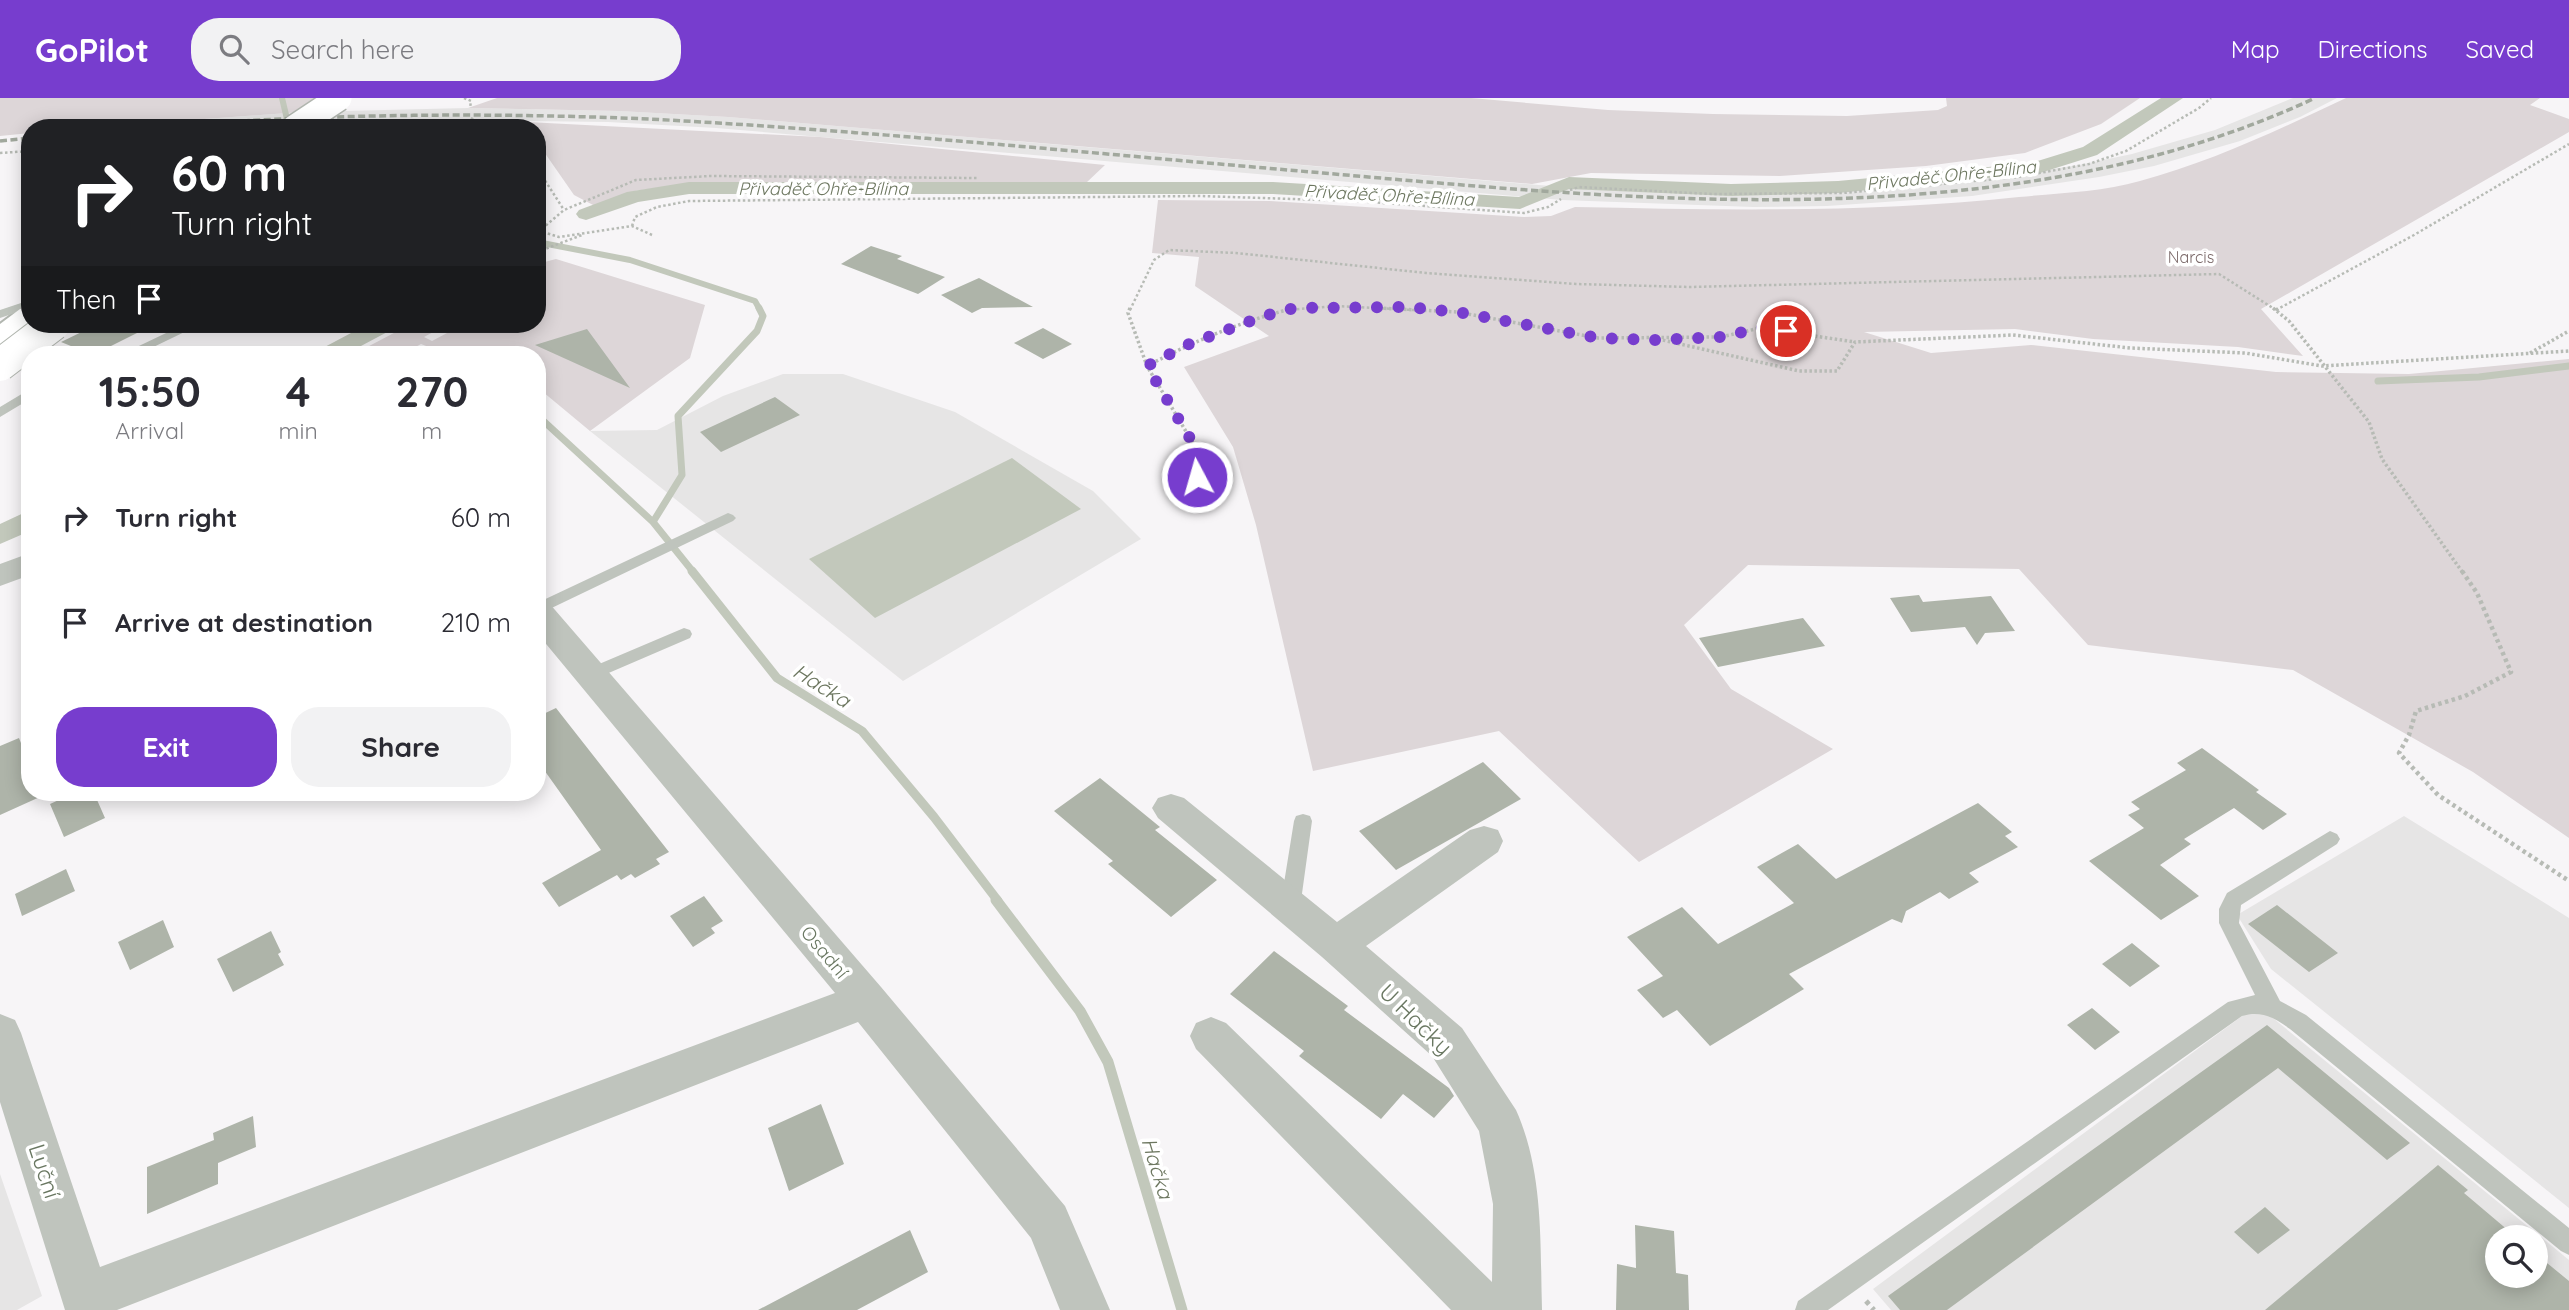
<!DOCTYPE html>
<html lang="en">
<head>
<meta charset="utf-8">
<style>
  :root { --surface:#fff; --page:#f2f2f3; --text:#2b2b33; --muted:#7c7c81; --accent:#773dce }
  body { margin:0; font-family:Quicksand,sans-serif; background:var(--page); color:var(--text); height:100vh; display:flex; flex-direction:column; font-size:26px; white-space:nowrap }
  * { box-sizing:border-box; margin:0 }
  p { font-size:23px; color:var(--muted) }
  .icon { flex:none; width:38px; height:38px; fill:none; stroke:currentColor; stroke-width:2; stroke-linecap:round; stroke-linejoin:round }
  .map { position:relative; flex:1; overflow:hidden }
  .side { position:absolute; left:21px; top:248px; width:525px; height:455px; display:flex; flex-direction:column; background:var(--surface); border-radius:28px; box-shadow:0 4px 18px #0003 }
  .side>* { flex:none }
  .hud { position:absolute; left:21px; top:21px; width:525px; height:214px; border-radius:28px; box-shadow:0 4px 18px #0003; background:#202124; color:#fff; overflow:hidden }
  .fabs { position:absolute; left:2485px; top:1127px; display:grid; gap:14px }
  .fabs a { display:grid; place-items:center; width:63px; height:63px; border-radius:50%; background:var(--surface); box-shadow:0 4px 18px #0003; font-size:35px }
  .pin { position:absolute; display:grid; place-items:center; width:60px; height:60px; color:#fff; margin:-30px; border:4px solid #fff; border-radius:50%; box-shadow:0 2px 7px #0007 }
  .me { position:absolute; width:77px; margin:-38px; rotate:354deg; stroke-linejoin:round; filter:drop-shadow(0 0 5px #0008) }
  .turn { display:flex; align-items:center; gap:24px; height:147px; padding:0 35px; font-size:32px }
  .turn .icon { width:91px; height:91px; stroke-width:2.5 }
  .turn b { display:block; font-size:49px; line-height:60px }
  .then { display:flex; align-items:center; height:66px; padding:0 35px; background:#0003; gap:14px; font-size:26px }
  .eta { display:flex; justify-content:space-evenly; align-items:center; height:119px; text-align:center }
  .eta b { font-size:42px; font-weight:700; line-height:49px }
  .button { display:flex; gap:14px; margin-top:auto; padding:14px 35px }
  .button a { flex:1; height:80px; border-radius:28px; background:var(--accent); color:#fff; font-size:28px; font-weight:700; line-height:80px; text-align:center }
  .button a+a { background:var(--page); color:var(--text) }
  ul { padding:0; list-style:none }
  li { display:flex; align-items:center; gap:21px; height:105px; padding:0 35px }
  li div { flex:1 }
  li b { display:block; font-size:26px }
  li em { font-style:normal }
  header { display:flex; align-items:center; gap:42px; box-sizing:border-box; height:98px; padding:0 35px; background:var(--accent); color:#fff }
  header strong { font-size:33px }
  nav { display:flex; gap:38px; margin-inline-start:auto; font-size:24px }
  .search { width:490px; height:63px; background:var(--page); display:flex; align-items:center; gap:18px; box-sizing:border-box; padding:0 24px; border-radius:28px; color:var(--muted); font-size:26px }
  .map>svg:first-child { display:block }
  .built { fill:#e6e5e5; fill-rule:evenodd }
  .green { fill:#ddd6d8 }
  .water { fill:#c2c8bb }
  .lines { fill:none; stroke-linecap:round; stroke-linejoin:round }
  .stream-far3 { stroke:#c2c8bb; stroke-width:6 }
  .stream-far2 { stroke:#c2c8bb; stroke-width:7 }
  .stream-far1 { stroke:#c2c8bb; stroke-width:9 }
  .stream { stroke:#c2c8bb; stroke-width:11 }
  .canal { fill:#c2c8bb; fill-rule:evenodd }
  .building { fill:#aeb4a9 }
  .highway-casing { stroke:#b1b6af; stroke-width:4 }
  .path-far3 { stroke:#b7bbb5; stroke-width:2.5; stroke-dasharray:2.5 2.5; stroke-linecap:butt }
  .path-far2 { stroke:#b7bbb5; stroke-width:3.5; stroke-dasharray:2.5 2.5; stroke-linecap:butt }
  .path-far1 { stroke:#b7bbb5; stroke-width:4.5; stroke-dasharray:3.5 3.5; stroke-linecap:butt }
  .path { stroke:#b7bbb5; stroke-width:5; stroke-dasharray:4.5 4.5; stroke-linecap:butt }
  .lane { fill:#bfc4bd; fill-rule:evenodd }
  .street { fill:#bfc4bd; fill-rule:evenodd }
  .highway { fill:#fff; fill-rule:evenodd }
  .rail { stroke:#a1a89d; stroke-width:3.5; stroke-dasharray:7 3.5; stroke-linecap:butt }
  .highway-bridge-far1-casing { stroke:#b1b6af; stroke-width:28; stroke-linecap:butt }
  .highway-bridge-casing { stroke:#b1b6af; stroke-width:34; stroke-linecap:butt }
  .highway-bridge-far1 { stroke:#fff; stroke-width:25 }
  .highway-bridge { stroke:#fff; stroke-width:32 }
  .route { stroke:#773dce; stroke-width:12; stroke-dasharray:0 21.6 }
  .labels { text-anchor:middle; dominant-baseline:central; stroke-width:7; stroke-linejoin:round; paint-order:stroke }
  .far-park-label { font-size:16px; fill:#7a6868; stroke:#fff }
  .far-water-label { font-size:18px; font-style:italic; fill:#6d7760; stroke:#fff }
  .street-label { font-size:19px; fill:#697761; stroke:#fff }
  .water-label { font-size:21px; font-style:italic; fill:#6d7760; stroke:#fff }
  .near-street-label { font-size:23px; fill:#697761; stroke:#fff }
</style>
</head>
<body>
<header>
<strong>GoPilot</strong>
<div class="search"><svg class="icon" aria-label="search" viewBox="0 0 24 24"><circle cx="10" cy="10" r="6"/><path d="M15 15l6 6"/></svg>Search here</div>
<nav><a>Map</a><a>Directions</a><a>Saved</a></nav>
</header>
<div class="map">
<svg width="2569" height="1212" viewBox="0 0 2569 1212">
  <rect width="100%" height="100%" fill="#f7f5f7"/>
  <path class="built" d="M 2293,0 L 2337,0 L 2300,19 L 2240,43 L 2154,68 L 2099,79 L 1972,98 L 1827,108 L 1753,109 L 1562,102 L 716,30 L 608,24 L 457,22 L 217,30 L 80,30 L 301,14 L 468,10 L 620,13 L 728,19 L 1563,89 L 1747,95 L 1817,94 L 1956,85 L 2079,67 L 2132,56 L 2215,32 Z
    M 783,276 L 843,276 L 955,314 L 1093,393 L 1141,441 L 903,583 L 590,333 L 657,332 L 723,298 Z
    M 2404,718 L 2569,820 L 2569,1110 L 2271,871 L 2237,817 Z
    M 2257,907 L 2569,1162 L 2569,1212 L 1891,1212 L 1873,1191 ZM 2497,1139 L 2536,1139 L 2536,1178 L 2497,1178 Z
    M 0,1076 L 42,1198 L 17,1212 L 0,1212 Z"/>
  <path class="green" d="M 0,0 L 315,0 L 301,14 L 80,30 L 30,30 L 30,35 L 0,38 Z
    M 497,0 L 1471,0 L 1608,12 L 1713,16 L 1847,18 L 1938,12 L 1947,8 L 1946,0 L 2140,0 L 2101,26 L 2025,55 L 1926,68 L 1780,78 L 1591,75 L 1532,86 L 728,19 L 619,13 L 468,10 Z
    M 2346,0 L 2540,0 L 2530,7 L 2569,21 L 2569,34 L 2261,211 L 2303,258 L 2238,249 L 2093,241 L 2015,231 L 1864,234 L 1931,255 L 2031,247 L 2276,274 L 2409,276 L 2569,261 L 2569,740 L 2473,674 L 2293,572 L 2088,547 L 2019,471 L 1748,467 L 1684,527 L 1731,591 L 1833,651 L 1639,764 L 1499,633 L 1313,673 L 1256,427 L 1233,349 L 1184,269 L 1269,238 L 1195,188 L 1199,159 L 1152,155 L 1158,102 L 1270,103 L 1524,119 L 1551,118 L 1575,109 C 1724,112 1871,115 2019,99 C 2059,95 2102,94 2140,83 C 2211,64 2280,31 2346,0 Z
    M 487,22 L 820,39 L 1105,67 L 1086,85 L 693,85 L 635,93 L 595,108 L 574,97 L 542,51 L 537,48 L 537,30 L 502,30 Z
    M 556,161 L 705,207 L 690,260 L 590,333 L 537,289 L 537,257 L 449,257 L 421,246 L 412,251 L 427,257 L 352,257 L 411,226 L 448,226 L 424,239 L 432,243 L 464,226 L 537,226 L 537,166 Z"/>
  <path class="water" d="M 1012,360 L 1081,411 L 875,520 L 809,461 Z"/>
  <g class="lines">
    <path class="stream-far3" d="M 279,30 L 287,21 L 282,0
      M 537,144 L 630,162 L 755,203 L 760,212"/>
    <path class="stream-far2" d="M 2378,283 L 2479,279 L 2569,268
      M 537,317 L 653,424
      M 694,475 L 653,424 L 682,377 L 678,318 L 757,233 L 763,218 L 759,210"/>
    <path class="stream-far1" d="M 692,473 L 777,580 L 862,633 L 934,719 L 998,803"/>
    <path class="stream" d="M 996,802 L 1080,913 L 1108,964 L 1182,1212"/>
    <path class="canal" d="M 2161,0 L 2183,0 L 2097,57 L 2040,75 L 1838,95 L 1731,98 L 1569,91 L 1520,111 L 1273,96 L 689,96 L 638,104 L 586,122 L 579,120 L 576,116 L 579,112 L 627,94 L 689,84 L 1273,84 L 1519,99 L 1569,79 L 1731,86 L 1838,83 L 2031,65 L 2083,49 Z
      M 368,226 L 397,226 L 393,231 L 344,257 L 315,257 L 319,252 Z
      M 30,412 L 30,433 L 0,446 L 0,426 Z"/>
  </g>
  <path class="building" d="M 871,148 L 902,158 L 897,161 L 945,179 L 918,196 L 841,166 Z
    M 979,180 L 1033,209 L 982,210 L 972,215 L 941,197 Z
    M 98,226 L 155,226 L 93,257 L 61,244 Z
    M 1043,230 L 1072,246 L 1043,261 L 1014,245 Z
    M 587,231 L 630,290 L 535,247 Z
    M 775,299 L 800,317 L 721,354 L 700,334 Z
    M 1919,497 L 1923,504 L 1991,498 L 2015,533 L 1985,535 L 1977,547 L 1965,529 L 1911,534 L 1890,500 Z
    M 1803,520 L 1825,548 L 1718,569 L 1699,540 Z
    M 556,610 L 669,754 L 656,761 L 660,766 L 635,780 L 631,776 L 621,782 L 617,777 L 559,809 L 542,785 L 601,752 L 537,662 L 537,619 Z
    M 19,640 L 30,668 L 30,695 L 40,695 L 42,698 L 0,717 L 0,648 Z
    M 2202,650 L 2259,692 L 2256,694 L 2287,716 L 2263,732 L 2234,710 L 2184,741 L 2191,746 L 2160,767 L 2199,798 L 2161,822 L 2089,763 L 2144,730 L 2128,717 L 2140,711 L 2131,704 L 2186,672 L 2177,665 Z
    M 1483,664 L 1521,701 L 1396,772 L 1359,733 Z
    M 1100,680 L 1160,729 L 1155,732 L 1217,782 L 1171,819 L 1108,766 L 1113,763 L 1054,713 Z
    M 74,695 L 94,695 L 105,720 L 64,739 L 50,706 Z
    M 1978,705 L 2012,734 L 2005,738 L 2018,749 L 1969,775 L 1979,784 L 1949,801 L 1940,794 L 1906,813 L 1902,825 L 1892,821 L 1789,876 L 1804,891 L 1710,948 L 1677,912 L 1663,920 L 1637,892 L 1663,878 L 1627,839 L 1682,809 L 1718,846 L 1794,805 L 1757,769 L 1780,756 L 1798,746 L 1836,781 Z
    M 66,771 L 75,793 L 22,818 L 15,796 Z
    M 704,798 L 723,823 L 711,830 L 715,835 L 693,849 L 670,818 Z
    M 2277,807 L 2338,855 L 2309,874 L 2248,826 Z
    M 163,822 L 174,849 L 130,872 L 118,844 Z
    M 271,833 L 281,854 L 278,856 L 284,867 L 233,894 L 217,861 Z
    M 2132,845 L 2160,868 L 2130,889 L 2102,866 Z
    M 1274,853 L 1348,908 L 1344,912 L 1449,990 L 1454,998 L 1434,1020 L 1403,996 L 1381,1021 L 1299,958 L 1304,953 L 1230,896 Z
    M 2092,910 L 2120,934 L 2095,952 L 2067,927 Z
    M 2267,927 L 2410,1045 L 2387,1062 L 2278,970 L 1947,1212 L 1900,1212 L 1888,1198 Z
    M 821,1006 L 844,1066 L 789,1093 L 768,1030 Z
    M 253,1018 L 256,1049 L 218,1065 L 218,1086 L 147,1116 L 147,1069 L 214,1042 L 213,1035 Z
    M 2438,1067 L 2468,1092 L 2464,1095 L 2516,1139 L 2497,1139 L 2497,1178 L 2536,1178 L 2536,1156 L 2569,1183 L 2569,1212 L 2265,1212 Z
    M 2265,1109 L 2290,1132 L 2258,1156 L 2234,1134 Z
    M 1635,1127 L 1674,1133 L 1676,1175 L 1688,1177 L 1689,1212 L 1616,1212 L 1617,1166 L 1636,1170 Z
    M 910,1132 L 928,1174 L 857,1212 L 758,1212 Z"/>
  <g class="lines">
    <g class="highway-casing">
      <path id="highway" d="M 30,209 L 30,226 L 36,226 L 10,245 L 0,248 L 0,226 L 20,211 Z"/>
    </g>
    <path class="path-far3" d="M 464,0 L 471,3 L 470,10
      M 471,20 L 485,30
      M 0,55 L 30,53
      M 537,70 L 564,112
      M 1570,92 L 1579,89 L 1712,96 L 1843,95 L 2018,79 L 2089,66 L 2126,53 L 2199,10 L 2211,0
      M 632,128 L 635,119 L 657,109 L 689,103 L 1200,98 L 1355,103 L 1524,115 L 1548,109 L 1561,101
      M 652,137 L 632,128 L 559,139 L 543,134 L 544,129 L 564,112 L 636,82 L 711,78 L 977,80
      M 537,154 L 582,137
      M 1130,212 L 1154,162 L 1169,152 L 1236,155 L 1426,175 L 1576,186 L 1690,189 L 2219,176 L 2276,212
      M 1287,212 L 1336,208 L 1414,212
      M 2276,212 L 2414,137 L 2569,46"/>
    <path class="path-far2" d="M 1130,210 L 1128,215 L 1147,268 L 1200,357 L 1190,414
      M 1379,210 L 1457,214 L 1598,240 L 1721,239 L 1760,230 L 1855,244
      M 2273,210 L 2289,223 L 2369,324 L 2382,361 L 2463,475
      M 2276,212 L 2279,210
      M 1658,241 L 1799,273 L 1837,273 L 1855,244 L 2013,237 L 2130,250 L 2245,255 L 2322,268 L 2569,253
      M 2530,255 L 2569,233
      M 1147,268 C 1194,243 1243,223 1294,210"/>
    <path class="path-far1" d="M 2462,473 L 2477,495 L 2511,574 L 2465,598 L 2416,613 L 2409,637 L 2399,655 L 2438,697 L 2569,783"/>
    <path class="path" d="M 1866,1203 L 1874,1212"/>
    <path class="lane" d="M 30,202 L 30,210 L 0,220 L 0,212 Z
      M 185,226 L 201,226 L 137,257 L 120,257 Z
      M 30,291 L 30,301 L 0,319 L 0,309 Z
      M 728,415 L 733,417 L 736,420 L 733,423 L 537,517 L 537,505 Z
      M 684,530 L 690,532 L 692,536 L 690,540 L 597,580 L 585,580 L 582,576 L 585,572 Z
      M 1303,716 L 1310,718 L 1312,723 L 1300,810 L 1297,816 L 1290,818 L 1283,816 L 1280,810 L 1294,723 L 1296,718 Z
      M 2330,733 L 2337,736 L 2340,741 L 2337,746 L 2241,807 L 2239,825 L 2280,903 L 2306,917 L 2569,1130 L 2569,1157 L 2561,1153 L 2290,931 C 2275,920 2261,912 2242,918 L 1828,1212 L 1795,1212 L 1798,1203 L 2228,904 L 2255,897 L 2219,825 L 2219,811 L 2227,795 Z"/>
    <path class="street" d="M 30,455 L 30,477 L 0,488 L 0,466 Z
      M 537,502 L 549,505 L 881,889 L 1065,1108 L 1110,1212 L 1060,1212 L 1031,1140 L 858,924 L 117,1212 L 65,1212 L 0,1004 L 0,916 L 15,922 L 21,935 L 100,1169 L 835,895 L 537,535 Z
      M 1171,696 L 1184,700 L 1337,824 L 1470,732 L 1484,728 L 1498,732 L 1503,743 L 1498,754 L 1366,848 L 1462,930 L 1516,1012 C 1544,1074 1540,1146 1542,1212 L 1451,1212 L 1196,951 L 1190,938 L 1196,925 L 1211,919 L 1226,925 L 1492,1184 L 1493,1106 L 1479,1033 L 1432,958 L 1322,859 L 1158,720 L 1152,710 L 1158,700 Z"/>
    <use href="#highway" class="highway"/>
    <path class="rail" d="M 138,30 C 309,16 478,14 649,21 C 874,33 1099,56 1323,75 C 1645,103 2014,141 2315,0
      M 0,43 L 30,40"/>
    <g class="highway-bridge-far1-casing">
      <path id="highway-bridge-far1" d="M 294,30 L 339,0"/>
    </g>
    <g class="highway-bridge-casing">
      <path id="highway-bridge" d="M 0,267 L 54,226"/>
    </g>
    <use href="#highway-bridge-far1" class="highway-bridge-far1"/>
    <use href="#highway-bridge" class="highway-bridge"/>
  </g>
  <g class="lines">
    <path class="route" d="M 1197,379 L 1200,357 L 1147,268 L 1187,247 L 1264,218 L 1295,210 L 1407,209 L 1457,214 L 1598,240 L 1658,242 L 1721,239 L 1760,230 L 1786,233"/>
  </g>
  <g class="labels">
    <g class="far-park-label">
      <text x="2191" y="159">Narcis</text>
    </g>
    <g class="far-water-label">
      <text transform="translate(1951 77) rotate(-6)">Přivaděč Ohře-Bílina</text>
      <text x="823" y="90">Přivaděč Ohře-Bílina</text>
      <text transform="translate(1389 97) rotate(3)">Přivaděč Ohře-Bílina</text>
    </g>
    <g class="street-label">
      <text transform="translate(825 854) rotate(50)">Osadní</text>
    </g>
    <g class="water-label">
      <text transform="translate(822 587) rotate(32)">Hačka</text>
      <text transform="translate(1158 1070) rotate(73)">Hačka</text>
    </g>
    <g class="near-street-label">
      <text transform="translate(1416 921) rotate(44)">U Hačky</text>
      <text transform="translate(45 1073) rotate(72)">Luční</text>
    </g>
  </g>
</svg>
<div class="fabs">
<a><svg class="icon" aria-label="search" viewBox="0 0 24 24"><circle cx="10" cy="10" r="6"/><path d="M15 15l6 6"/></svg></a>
</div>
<div class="pin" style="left:1786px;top:233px;background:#d93025"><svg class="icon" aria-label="arrive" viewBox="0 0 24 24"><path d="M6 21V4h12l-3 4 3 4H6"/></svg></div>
<svg class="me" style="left:1197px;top:379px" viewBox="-20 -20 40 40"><circle r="17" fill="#773dce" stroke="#fff" stroke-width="3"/><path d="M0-11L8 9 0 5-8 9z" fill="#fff"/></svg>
<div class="hud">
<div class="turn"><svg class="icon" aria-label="right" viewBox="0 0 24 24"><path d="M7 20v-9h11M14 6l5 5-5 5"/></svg><div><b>60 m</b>Turn right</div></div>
<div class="then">Then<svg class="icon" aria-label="arrive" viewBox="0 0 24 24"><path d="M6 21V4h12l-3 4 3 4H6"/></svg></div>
</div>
<section class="side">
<div class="eta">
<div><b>15:50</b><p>Arrival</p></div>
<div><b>4</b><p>min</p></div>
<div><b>270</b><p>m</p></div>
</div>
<ul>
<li><svg class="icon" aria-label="right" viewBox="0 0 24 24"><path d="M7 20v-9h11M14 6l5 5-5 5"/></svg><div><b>Turn right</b></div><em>60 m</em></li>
<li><svg class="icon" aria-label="arrive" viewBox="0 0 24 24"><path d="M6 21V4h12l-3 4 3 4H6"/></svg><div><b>Arrive at destination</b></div><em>210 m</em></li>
</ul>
<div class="button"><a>Exit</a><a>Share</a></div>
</section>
</div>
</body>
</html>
